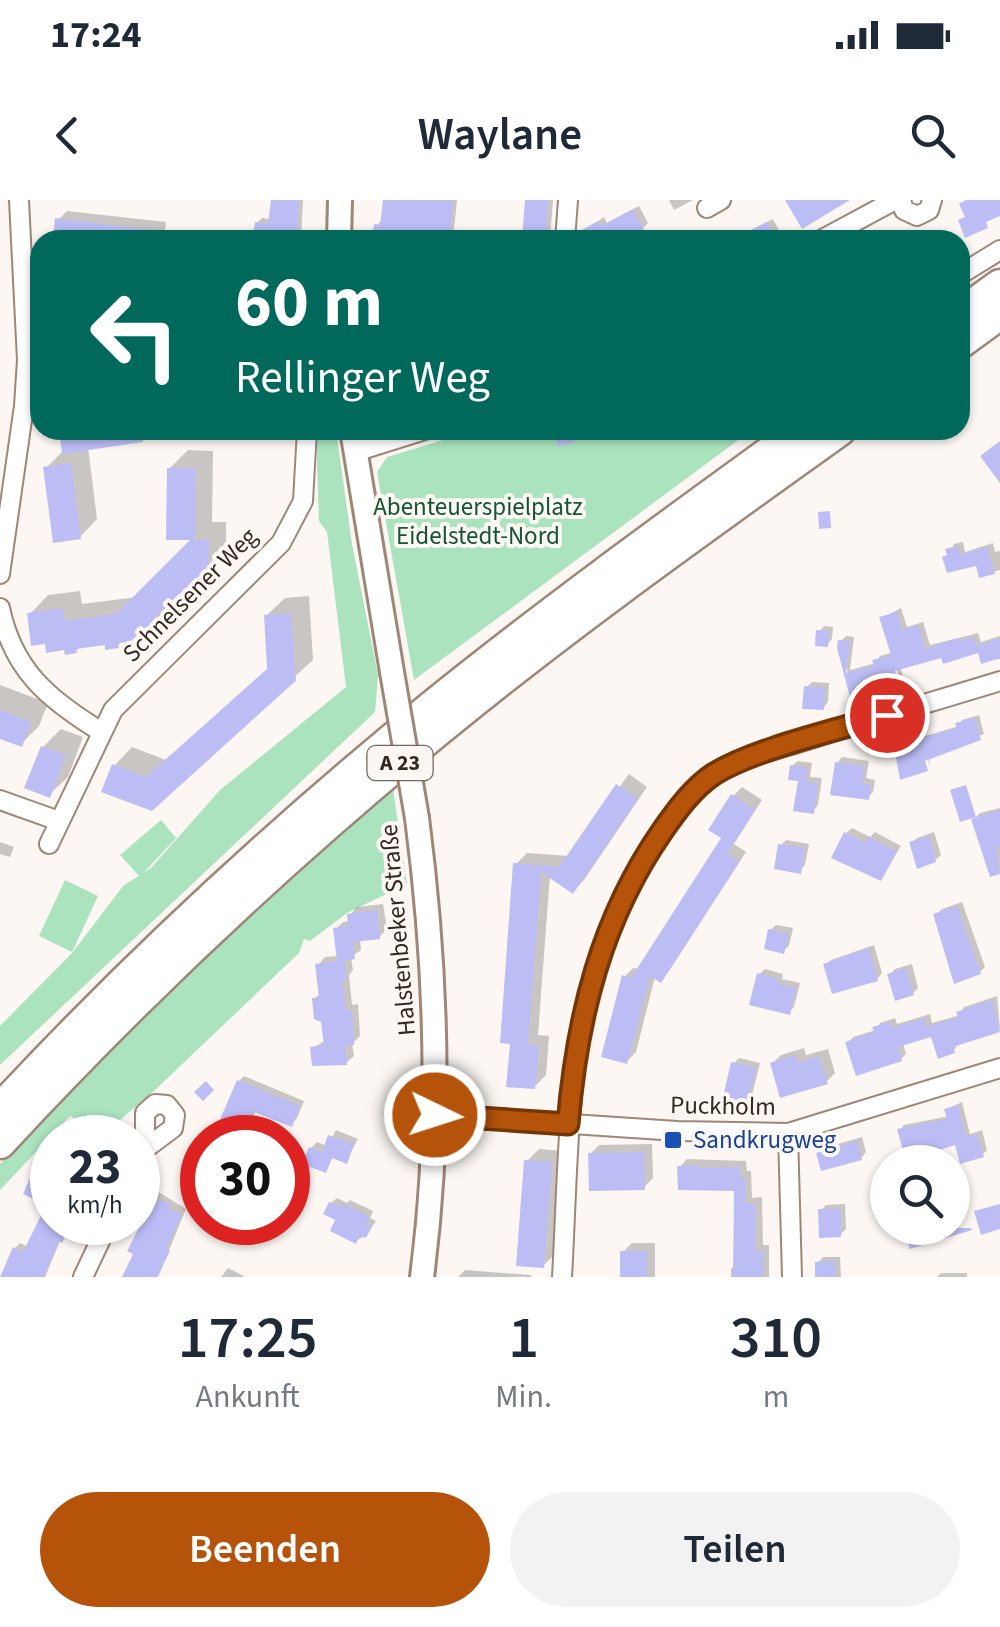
<!DOCTYPE html>
<html lang="de">
<head>
<meta charset="utf-8">
<style>
  :root { --surface:#fff; --page:#f2f2f3; --text:#1f2937; --muted:#747a83; --accent:#b45309 }
  body { margin:0; font-family:"Source Sans 3",sans-serif; background:var(--page); color:var(--text); height:100vh; display:flex; flex-direction:column; font-size:38px; white-space:nowrap }
  * { box-sizing:border-box; margin:0 }
  p { font-size:32px; color:var(--muted) }
  .icon { flex:none; width:55px; height:55px; fill:none; stroke:currentColor; stroke-width:2; stroke-linecap:round; stroke-linejoin:round }
  .map { position:relative; height:1077px; overflow:hidden }
  .drawer { display:flex; flex-direction:column; background:var(--surface); flex:1 }
  .drawer>* { flex:none }
  .banner { position:absolute; left:30px; top:30px; width:940px; height:210px; border-radius:30px; box-shadow:0 2px 8px #0004; background:#00695c; color:#fff; overflow:hidden }
  .buttons { position:absolute; left:870px; top:945px; display:grid; gap:20px }
  .buttons a { display:grid; place-items:center; width:100px; height:100px; border-radius:50%; background:var(--surface); box-shadow:0 2px 8px #0004; font-size:50px }
  .speed { position:absolute; left:30px; top:915px; display:flex; gap:20px; font-size:50px; font-weight:700; text-align:center }
  .speed>* { display:grid; place-content:center; width:130px; height:130px; border-radius:50%; background:var(--surface); box-shadow:0 2px 8px #0004; line-height:1 }
  .speed small { font-size:25px; font-weight:400 }
  .speed .limit { border:15px solid #d22; background:#fff; color:#111 }
  .pin { position:absolute; display:grid; place-items:center; width:85px; height:85px; color:#fff; margin:-42px; border:5px solid #fff; border-radius:50%; box-shadow:0 2px 10px #0007 }
  .me { position:absolute; width:110px; margin:-55px; rotate:94deg; stroke-linejoin:round; filter:drop-shadow(0 0 8px #0008) }
  .turn { display:flex; align-items:center; gap:35px; height:210px; padding:0 40px; font-size:45px }
  .turn .icon { width:130px; height:130px; stroke-width:2.5 }
  .turn b { display:block; font-size:70px; line-height:85px }
  .eta { display:flex; justify-content:space-evenly; align-items:center; height:170px; text-align:center }
  .eta b { font-size:60px; font-weight:600; line-height:70px }
  .button { display:flex; gap:20px; margin-top:auto; padding:20px 40px }
  .button a { flex:1; height:115px; border-radius:60px; background:var(--accent); color:#fff; font-size:40px; font-weight:600; line-height:115px; text-align:center }
  .button a+a { background:var(--page); color:var(--text) }
  .status { display:flex; justify-content:space-between; align-items:center; height:70px; padding:0 50px; background:var(--surface); direction:ltr }
  .status svg { height:28px; fill:currentColor }
  header { display:flex; justify-content:space-between; align-items:center; height:130px; padding:0 40px; background:var(--surface); font-size:45px; font-weight:600 }
  .map>svg:first-child { display:block }
  .green { fill:#aae3be }
  .shadow { fill:#0003 }
  .building { fill:#bdbdf6 }
  .lines { fill:none; stroke-linecap:round; stroke-linejoin:round }
  .street-casing { stroke:#9e8776; stroke-width:22 }
  .secondary-casing { stroke:#9e8776; stroke-width:28 }
  .highway-casing { stroke:#9e8776; stroke-width:35 }
  .street { stroke:#fff; stroke-width:18 }
  .secondary { stroke:#fff; stroke-width:22 }
  .highway { stroke:#fff; stroke-width:30 }
  .secondary-bridge-casing { stroke:#9e8776; stroke-width:28; stroke-linecap:butt }
  .secondary-bridge { stroke:#fff; stroke-width:22 }
  .route-casing { stroke:#753606; stroke-width:25 }
  .route { stroke:#b45309; stroke-width:18 }
  .transit-dot { fill:#1a4fb4; stroke:#fcf7f3; stroke-width:4 }
  .labels { text-anchor:middle; dominant-baseline:central; stroke-width:8; stroke-linejoin:round; paint-order:stroke }
  .shield { fill:#fcf7f3; stroke:#6f6760; stroke-width:2.5 }
  .shield-label { font-size:22px; font-weight:bold; fill:#322921 }
  .park-label { font-size:25px; fill:#125633; stroke:#fcf7f3 }
  .street-label { font-size:25px; fill:#322921; stroke:#fcf7f3 }
  .transit-label { font-size:25px; fill:#164399; stroke:#fcf7f3; text-anchor:start }
</style>
</head>
<body>
<div class="status"><b>17:24</b><svg viewBox="0 0 49 12"><path d="M0 12V9h3v3zM5 12V6h3v6zM10 12V3h3v9zM15 12V0h3v12zM26 1h20v11H26zM47 4h2v5h-2z"/></svg></div>
<header><svg class="icon" aria-label="back" viewBox="0 0 24 24"><path d="M15 5l-7 7 7 7"/></svg>Waylane<svg class="icon" aria-label="search" viewBox="0 0 24 24"><circle cx="10" cy="10" r="6"/><path d="M15 15l6 6"/></svg></header>
<div class="map">
<svg width="1000" height="1077" viewBox="0 0 1000 1077">
  <rect width="100%" height="100%" fill="#fcf7f3"/>
  <path class="green" d="M 316,230 L 336,230 L 352,344 L 378,475 L 375,512 L 0,865 L 0,826 L 72,753 L 124,685 L 139,676 L 120,655 L 161,620 L 176,638 L 144,672 L 151,668 L 220,590 L 346,487 L 327,332 L 319,321 Z
    M 476,230 L 752,230 L 414,480 L 377,272 L 387,257 Z
    M 393,589 L 407,684 L 347,713 L 310,741 L 304,739 L 299,753 L 155,890 L 105,933 L 70,916 L 0,990 L 0,964 C 125,832 256,708 393,589 Z
    M 65,680 L 98,696 L 72,752 L 39,736 Z"/>
  <path class="shadow" d="M 274,0 L 303,0 L 301,40 L 277,40 L 277,36 L 257,23 L 262,18 L 271,19 Z
    M 385,0 L 457,0 L 453,40 L 375,40 L 377,25 L 383,19 Z
    M 527,0 L 553,0 L 550,40 L 523,40 Z
    M 669,0 L 693,0 L 674,10 Z
    M 639,6 L 648,23 L 643,28 L 604,40 L 588,40 L 583,32 L 604,17 L 607,23 Z
    M 67,11 L 166,22 L 164,40 L 55,40 L 58,20 Z
    M 773,19 L 783,38 L 781,40 L 747,40 L 745,35 L 751,30 Z
    M 61,230 L 152,230 L 142,239 L 88,247 L 97,319 L 80,337 L 46,268 L 64,250 Z
    M 278,230 L 267,239 L 252,237 L 253,232 L 244,231 Z
    M 188,250 L 213,251 L 212,322 L 226,322 L 226,359 L 208,376 L 204,371 L 183,392 L 180,389 L 170,399 L 173,403 L 148,427 L 145,424 L 118,445 L 107,442 L 81,446 L 76,451 L 30,414 L 48,395 L 80,391 L 82,404 L 137,397 L 196,338 L 169,338 L 169,269 Z
    M 963,342 L 965,352 L 993,343 L 995,352 L 1000,351 L 1000,370 L 981,375 L 977,363 L 949,353 L 954,344 Z
    M 309,396 L 313,460 L 151,608 L 114,566 L 132,547 L 166,560 L 270,468 L 266,416 L 285,398 Z
    M 901,408 L 907,427 L 923,422 L 930,445 L 978,433 L 981,442 L 1000,436 L 1000,459 L 994,460 L 979,450 L 942,455 L 900,467 L 904,480 L 901,483 L 894,459 L 853,498 L 841,441 L 846,436 L 854,437 L 850,470 L 876,463 L 880,456 L 893,452 L 882,418 Z
    M 824,426 L 833,427 L 832,439 L 827,444 L 819,432 Z
    M 812,482 L 829,483 L 828,502 L 823,508 L 806,488 Z
    M 0,485 L 48,503 L 39,526 L 21,544 L 0,536 Z
    M 979,515 L 984,534 L 929,557 L 930,566 L 924,548 L 895,542 L 921,531 L 922,537 L 959,526 L 962,520 Z
    M 61,529 L 83,537 L 68,577 L 49,595 L 43,547 Z
    M 842,557 L 869,561 L 866,578 L 875,580 L 873,592 L 868,597 L 837,563 Z
    M 798,561 L 812,563 L 810,577 L 822,578 L 818,605 L 813,611 L 792,566 Z
    M 629,574 L 647,587 L 584,680 L 573,691 L 550,675 L 538,835 L 549,836 L 546,875 L 535,886 L 509,884 L 516,664 L 527,653 L 570,656 Z
    M 742,587 L 762,600 L 734,644 L 746,652 L 669,771 L 660,780 L 655,777 L 636,852 L 627,861 L 624,777 L 633,768 L 639,769 L 724,638 L 733,596 Z
    M 1000,608 L 1000,671 L 992,674 L 974,619 L 980,613 Z
    M 852,628 L 870,637 L 875,632 L 901,646 L 881,678 L 846,633 Z
    M 934,632 L 941,655 L 935,660 L 911,643 L 917,638 Z
    M 786,640 L 809,644 L 805,665 L 800,671 L 781,645 Z
    M 0,642 L 14,647 L 10,657 L 0,654 Z
    M 962,702 L 985,767 L 980,772 L 936,715 L 942,709 Z
    M 383,704 L 387,729 L 379,737 L 360,739 L 361,750 L 351,757 L 353,770 L 349,775 L 352,805 L 358,804 L 360,836 L 352,844 L 354,856 L 346,863 L 313,848 L 326,840 L 323,820 L 314,799 L 321,793 L 318,765 L 325,757 L 339,756 L 336,729 L 343,722 L 350,721 L 350,715 L 357,707 Z
    M 776,725 L 793,728 L 789,746 L 783,751 L 770,730 Z
    M 874,745 L 882,773 L 877,779 L 826,765 L 831,760 Z
    M 912,764 L 918,788 L 913,793 L 890,775 L 895,769 Z
    M 765,769 L 783,774 L 782,779 L 800,783 L 794,807 L 789,812 L 759,774 Z
    M 997,796 L 1000,829 L 958,843 L 954,851 L 932,832 L 903,843 L 906,854 L 901,859 L 848,843 L 853,837 L 876,830 L 880,823 L 895,818 L 897,824 L 930,814 L 932,823 L 960,815 L 964,807 Z
    M 804,848 L 806,855 L 828,849 L 835,873 L 826,882 L 772,864 L 781,855 Z
    M 739,858 L 760,863 L 751,899 L 746,904 L 734,863 Z
    M 244,876 L 304,901 L 297,918 L 291,924 L 256,910 L 246,938 L 218,938 L 239,881 Z
    M 962,902 L 970,934 L 982,930 L 987,950 L 982,955 L 956,942 L 926,945 L 900,930 L 904,925 L 949,916 L 947,909 Z
    M 336,930 L 358,939 L 346,961 L 334,956 L 325,970 L 311,948 L 317,942 L 327,946 Z
    M 862,937 L 866,952 L 861,958 L 819,953 L 824,948 Z
    M 652,944 L 653,978 L 644,987 L 590,954 L 599,945 Z
    M 539,949 L 563,951 L 555,1054 L 543,1066 L 527,961 Z
    M 687,959 L 746,961 L 747,971 L 751,971 L 752,998 L 762,997 L 763,1045 L 769,1045 L 769,1077 L 731,1077 L 731,1069 L 736,1064 L 736,988 L 680,967 Z
    M 38,974 L 52,981 L 52,1022 L 72,1023 L 61,1039 L 45,1077 L 2,1077 L 15,1048 L 20,1043 L 29,1047 L 50,1004 L 32,980 Z
    M 157,991 L 186,1009 L 158,1077 L 125,1077 L 136,1053 L 151,996 Z
    M 337,998 L 347,1003 L 350,1000 L 373,1011 L 370,1018 L 376,1021 L 366,1035 L 356,1041 L 339,1019 L 331,1003 Z
    M 845,1004 L 846,1029 L 840,1035 L 821,1010 L 826,1005 Z
    M 952,1012 L 958,1029 L 908,1035 L 922,1028 L 952,1028 Z
    M 632,1043 L 655,1043 L 655,1077 L 623,1077 L 623,1052 Z
    M 823,1057 L 840,1057 L 841,1077 L 818,1077 L 818,1063 Z
    M 228,1068 L 244,1076 L 243,1077 L 221,1077 Z
    M 465,1070 L 531,1075 L 531,1077 L 458,1077 Z
    M 941,1073 L 967,1073 L 967,1077 L 937,1077 Z"/>
  <path class="building" d="M 271,0 L 299,0 L 297,40 L 253,35 L 255,22 L 268,24 Z
    M 383,0 L 453,1 L 450,40 L 372,40 L 374,24 L 380,25 Z
    M 525,0 L 548,0 L 546,40 L 522,39 Z
    M 785,0 L 850,0 L 802,29 Z
    M 966,0 L 1000,0 L 1000,16 L 986,22 L 988,28 L 965,38 L 958,20 L 965,17 L 959,4 Z
    M 633,9 L 644,30 L 626,40 L 585,40 L 580,31 L 598,21 L 601,26 Z
    M 55,18 L 168,32 L 168,40 L 53,40 Z
    M 767,22 L 776,40 L 732,40 Z
    M 59,230 L 142,230 L 143,242 L 62,254 Z
    M 553,230 L 601,230 L 602,232 L 558,247 Z
    M 1000,241 L 1000,283 L 980,256 Z
    M 71,263 L 81,339 L 53,343 L 43,267 Z
    M 167,268 L 196,268 L 195,340 L 209,340 L 208,380 L 200,371 L 196,383 L 183,396 L 180,393 L 153,419 L 156,423 L 148,431 L 145,428 L 130,442 L 118,443 L 119,448 L 105,450 L 105,445 L 76,449 L 77,453 L 65,455 L 64,450 L 46,453 L 45,444 L 31,446 L 27,413 L 63,408 L 64,421 L 116,414 L 190,340 L 166,340 Z
    M 830,311 L 831,328 L 819,329 L 818,312 Z
    M 958,346 L 960,355 L 987,347 L 995,374 L 979,378 L 976,366 L 947,373 L 942,357 L 947,355 L 945,349 Z
    M 897,412 L 902,430 L 918,425 L 925,449 L 958,438 L 959,441 L 973,437 L 976,446 L 1000,438 L 1000,458 L 981,464 L 978,453 L 943,464 L 941,458 L 895,471 L 900,487 L 851,501 L 837,448 L 838,440 L 850,441 L 846,473 L 874,466 L 872,460 L 891,455 L 879,417 Z
    M 291,413 L 296,481 L 290,486 L 152,611 L 101,592 L 112,564 L 146,577 L 267,469 L 264,415 Z
    M 816,430 L 829,431 L 828,447 L 815,446 Z
    M 804,486 L 825,488 L 824,510 L 802,509 Z
    M 0,510 L 31,522 L 22,547 L 0,539 Z
    M 975,518 L 981,540 L 925,561 L 928,571 L 900,580 L 893,541 L 917,533 L 919,539 L 957,528 L 955,523 Z
    M 41,546 L 66,555 L 50,598 L 24,588 Z
    M 835,562 L 865,566 L 862,583 L 871,585 L 869,600 L 830,595 Z
    M 790,565 L 808,568 L 806,582 L 818,583 L 814,614 L 793,611 L 798,581 L 788,580 Z
    M 616,584 L 638,599 L 573,694 L 541,672 L 528,845 L 539,846 L 535,889 L 506,887 L 510,844 L 500,843 L 513,663 L 559,667 Z
    M 966,585 L 976,617 L 960,622 L 950,590 Z
    M 731,594 L 755,610 L 727,653 L 739,662 L 661,783 L 650,776 L 627,864 L 601,857 L 622,775 L 631,778 L 721,638 L 708,630 Z
    M 1000,610 L 1000,647 L 996,648 L 1000,674 L 990,677 L 971,619 Z
    M 844,632 L 865,643 L 868,636 L 897,652 L 881,681 L 831,658 Z
    M 929,636 L 936,662 L 917,669 L 909,642 Z
    M 778,644 L 805,648 L 801,674 L 774,669 Z
    M 957,706 L 981,774 L 954,784 L 933,714 Z
    M 377,710 L 380,739 L 353,742 L 355,759 L 344,761 L 347,780 L 342,781 L 346,811 L 352,810 L 354,845 L 345,846 L 347,865 L 312,866 L 310,847 L 324,845 L 321,822 L 314,819 L 312,798 L 319,798 L 315,764 L 337,761 L 333,728 L 348,726 L 347,714 Z
    M 768,729 L 789,734 L 784,754 L 764,749 Z
    M 869,748 L 878,781 L 832,794 L 823,764 Z
    M 906,768 L 914,795 L 895,801 L 887,774 Z
    M 757,773 L 779,779 L 778,784 L 796,788 L 790,815 L 749,805 Z
    M 992,800 L 1000,832 L 953,847 L 955,853 L 938,859 L 928,828 L 931,837 L 898,847 L 902,861 L 856,876 L 845,842 L 874,832 L 872,827 L 890,822 L 892,828 L 924,818 L 927,827 L 958,817 L 956,812 Z
    M 795,855 L 797,863 L 819,856 L 828,884 L 780,898 L 770,863 Z
    M 731,862 L 756,868 L 746,907 L 722,901 Z
    M 237,880 L 300,906 L 292,927 L 254,912 L 243,935 L 249,938 L 212,938 Z
    M 206,881 L 214,890 L 203,901 L 194,892 Z
    M 958,905 L 966,937 L 977,934 L 984,957 L 960,964 L 955,945 L 926,954 L 924,948 L 904,954 L 897,929 L 947,919 L 944,909 Z
    M 328,935 L 354,944 L 347,964 L 332,958 L 326,973 L 302,964 L 309,947 L 322,952 Z
    M 857,941 L 862,960 L 821,971 L 816,953 Z
    M 644,952 L 645,990 L 589,991 L 588,953 Z
    M 524,960 L 552,962 L 544,1068 L 516,1066 Z
    M 700,965 L 700,968 L 740,967 L 740,977 L 745,977 L 746,1004 L 756,1004 L 756,1051 L 763,1051 L 763,1077 L 733,1077 L 734,991 L 678,990 L 677,966 Z
    M 30,978 L 52,989 L 52,1022 L 69,1029 L 62,1043 L 59,1041 L 44,1077 L 0,1077 L 13,1047 L 23,1052 L 46,1005 L 23,994 Z
    M 149,995 L 170,1004 L 168,1008 L 182,1015 L 166,1049 L 170,1051 L 157,1077 L 122,1077 L 133,1054 L 127,1051 L 142,1022 L 138,1020 Z
    M 329,1002 L 341,1007 L 343,1004 L 370,1017 L 366,1024 L 372,1027 L 366,1038 L 360,1035 L 356,1044 L 330,1031 L 335,1020 L 323,1014 Z
    M 1000,1004 L 1000,1029 L 981,1035 L 974,1011 Z
    M 818,1009 L 841,1009 L 841,1037 L 819,1038 Z
    M 926,1028 L 971,1028 L 972,1030 L 910,1049 L 905,1035 Z
    M 620,1051 L 647,1051 L 647,1077 L 620,1077 Z
    M 835,1061 L 836,1077 L 815,1077 L 815,1062 Z"/>
  <g class="lines">
    <g class="street-casing">
      <path id="street" d="M 901,0 L 904,10 L 917,16 L 929,10 L 932,0
        M 707,8 L 721,0
        M 565,40 L 568,0
        M 821,40 L 895,0
        M 960,70 L 966,71 L 1000,50
        M 355,252 L 425,230
        M 0,374 L 24,206 L 27,160 L 19,0
        M 0,408 C 13,470 48,499 100,531
        M 0,600 L 59,621
        M 49,644 L 113,510 L 281,343 L 303,301 L 307,230
        M 435,915 L 677,931 L 788,933 L 1000,868
        M 788,933 L 792,1077
        M 138,965 L 145,949 L 173,928 L 175,915 L 167,905 L 155,904 L 145,913 L 145,949
        M 83,1077 L 109,1022
        M 562,1077 C 571,921 563,774 657,639 C 673,616 689,592 712,576 C 738,558 773,551 804,541 C 869,520 935,501 1000,481"/>
    </g>
    <g class="secondary-casing">
      <path id="secondary" d="M 339,40 L 340,0
        M 352,230 L 392,472
        M 417,618 C 437,771 442,923 422,1077"/>
    </g>
    <g class="highway-casing">
      <path id="highway" d="M 960,114 L 1000,85
        M 960,143 L 1000,114
        M 0,909 C 134,765 279,631 431,507 C 551,410 676,320 800,230
        M 0,943 C 137,795 284,657 440,529 C 569,423 705,327 840,230"/>
    </g>
    <use href="#street" class="street"/>
    <use href="#secondary" class="secondary"/>
    <use href="#highway" class="highway"/>
    <g class="secondary-bridge-casing">
      <path id="secondary-bridge" d="M 392,472 L 417,618"/>
    </g>
    <use href="#secondary-bridge" class="secondary-bridge"/>
  </g>
  <g class="lines">
    <g class="route-casing">
      <path id="route" d="M 435,915 L 568,924 C 577,817 601,719 663,630 C 677,610 693,588 714,574 C 757,548 838,530 887,515"/>
    </g>
    <use href="#route" class="route"/>
  </g>
  <rect class="transit-dot" x="663" y="930" width="20" height="20" rx="5"/>
  <g class="labels">
    <rect class="shield" x="367.5" y="546" width="65" height="34" rx="8"/>
    <g class="shield-label">
      <text x="400" y="563">A 23</text>
    </g>
    <g class="park-label">
      <text x="478" y="307">Abenteuerspielplatz<tspan x="478" dy="29">Eidelstedt-Nord</tspan></text>
    </g>
    <g class="street-label">
      <text transform="translate(190 395) rotate(-45)">Schnelsener Weg</text>
      <text transform="translate(398 730) rotate(-95)">Halstenbeker Straße</text>
      <text transform="translate(723 906) rotate(1)">Puckholm</text>
    </g>
    <g class="transit-label">
      <text x="693" y="940">Sandkrugweg</text>
    </g>
  </g>
</svg>
<div class="buttons">
<a><svg class="icon" aria-label="search" viewBox="0 0 24 24"><circle cx="10" cy="10" r="6"/><path d="M15 15l6 6"/></svg></a>
</div>
<div class="speed"><div>23<small>km/h</small></div><div class="limit">30</div></div>
<div class="pin" style="left:887px;top:515px;background:#d93025"><svg class="icon" aria-label="arrive" viewBox="0 0 24 24"><path d="M6 21V4h12l-3 4 3 4H6"/></svg></div>
<svg class="me" style="left:435px;top:915px" viewBox="-20 -20 40 40"><circle r="17" fill="#b45309" stroke="#fff" stroke-width="3"/><path d="M0-11L8 9 0 5-8 9z" fill="#fff"/></svg>
<div class="banner">
<div class="turn"><svg class="icon" aria-label="left" viewBox="0 0 24 24"><path d="M17 20v-9H6M10 6l-5 5 5 5"/></svg><div><b>60 m</b>Rellinger Weg</div></div>
</div>
</div>
<section class="drawer">
<div class="eta">
<div><b>17:25</b><p>Ankunft</p></div>
<div><b>1</b><p>Min.</p></div>
<div><b>310</b><p>m</p></div>
</div>
<div class="button"><a>Beenden</a><a>Teilen</a></div>
</section>
</body>
</html>
